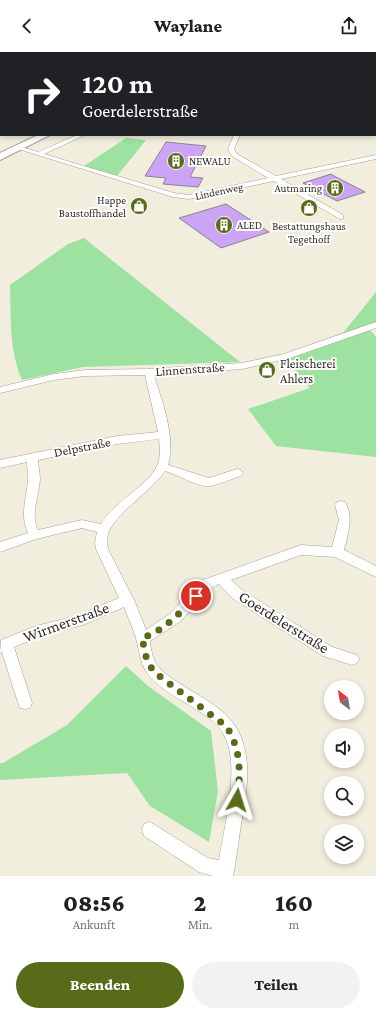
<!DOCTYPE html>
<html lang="de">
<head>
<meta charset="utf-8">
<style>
  :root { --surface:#fff; --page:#f2f2f2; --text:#202124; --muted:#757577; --accent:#586b18 }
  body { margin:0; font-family:"Crimson Pro",serif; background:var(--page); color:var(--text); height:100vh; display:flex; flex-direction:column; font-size:15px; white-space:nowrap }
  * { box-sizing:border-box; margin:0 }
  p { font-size:13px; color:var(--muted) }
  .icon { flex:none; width:22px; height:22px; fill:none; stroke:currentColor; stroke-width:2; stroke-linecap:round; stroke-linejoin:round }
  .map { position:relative; height:824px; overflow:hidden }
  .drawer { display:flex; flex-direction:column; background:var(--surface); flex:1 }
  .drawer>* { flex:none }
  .guide { position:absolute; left:0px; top:0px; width:376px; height:84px; box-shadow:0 2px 6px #0003; background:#202124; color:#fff; overflow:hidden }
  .needle { width:26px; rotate:329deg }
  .buttons { position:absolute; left:324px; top:628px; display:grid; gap:8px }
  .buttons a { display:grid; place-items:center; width:40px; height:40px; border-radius:50%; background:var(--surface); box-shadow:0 2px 6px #0003; font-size:20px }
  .pin { position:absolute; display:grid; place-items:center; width:34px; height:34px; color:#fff; margin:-17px; border:2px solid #fff; border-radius:50%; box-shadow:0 1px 4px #0007 }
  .me { position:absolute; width:44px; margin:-22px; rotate:6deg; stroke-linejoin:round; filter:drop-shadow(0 0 3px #0008) }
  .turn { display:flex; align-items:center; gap:14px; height:84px; padding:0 16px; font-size:18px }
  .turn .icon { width:52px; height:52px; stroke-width:2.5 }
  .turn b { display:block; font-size:28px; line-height:34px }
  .eta { display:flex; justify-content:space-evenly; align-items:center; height:68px; text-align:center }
  .eta b { font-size:24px; font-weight:800; line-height:28px }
  .cta { display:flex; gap:8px; margin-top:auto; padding:8px 16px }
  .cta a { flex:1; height:46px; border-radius:24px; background:var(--accent); color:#fff; font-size:16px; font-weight:800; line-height:46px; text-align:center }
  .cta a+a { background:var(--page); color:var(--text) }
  header { display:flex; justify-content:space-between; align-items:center; height:52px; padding:0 16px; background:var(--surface); font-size:18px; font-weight:800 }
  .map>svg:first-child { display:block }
  .green { fill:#9de2a1 }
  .building { fill:#cca4f5; stroke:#898391 }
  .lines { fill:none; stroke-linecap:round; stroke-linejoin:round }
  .street-casing { stroke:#a49f90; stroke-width:1 }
  .secondary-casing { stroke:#a49f90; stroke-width:2 }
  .street { fill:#fff; fill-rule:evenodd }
  .secondary { fill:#fff; fill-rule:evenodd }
  .route { stroke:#586b18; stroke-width:7; stroke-dasharray:0 12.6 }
  .labels { text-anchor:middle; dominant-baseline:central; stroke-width:4; stroke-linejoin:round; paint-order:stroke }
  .far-poi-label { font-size:11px; fill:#2e2c26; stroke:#fff; text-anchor:start }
  .far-street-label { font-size:11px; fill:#2e2c26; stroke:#fff }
  .poi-label { font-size:13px; fill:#2e2c26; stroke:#fff; text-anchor:start }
  .street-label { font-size:13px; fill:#2e2c26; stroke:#fff }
  .near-street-label { font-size:16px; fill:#2e2c26; stroke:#fff }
</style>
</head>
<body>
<header><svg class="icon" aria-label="back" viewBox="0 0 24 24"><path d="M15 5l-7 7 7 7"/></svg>Waylane<svg class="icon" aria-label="share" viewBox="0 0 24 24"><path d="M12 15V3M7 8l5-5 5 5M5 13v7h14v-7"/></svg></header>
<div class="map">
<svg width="376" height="824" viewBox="0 0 376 824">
  <rect width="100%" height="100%" fill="#f2eedd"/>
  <path class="green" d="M 126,86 L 146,88 L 117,124 L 84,114 Z
    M 84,186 L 240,310 L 83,315 L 22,328 C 9,298 11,264 10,233 L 68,192 Z
    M 376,240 L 376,269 L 343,281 Z
    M 370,278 L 376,285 L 376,405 L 276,394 L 248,357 L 310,336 L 286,308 Z
    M 126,614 L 148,634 L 211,679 L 218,739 L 209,790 L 150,754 L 127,721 L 0,728 L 0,711 L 3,711 L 67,673 Z"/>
  <path class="building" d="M 166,90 L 206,94 L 190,125 L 203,126 L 198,135 L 163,132 L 166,126 L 145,124 Z
    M 331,122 L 334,124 L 365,140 L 337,149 L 303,131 Z
    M 226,152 L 269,180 L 221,196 L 179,166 Z"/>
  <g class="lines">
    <g class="street-casing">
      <path id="street" d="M 256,0 L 263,0 L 255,1 Z
        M 273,0 L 282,0 L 283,1 L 274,1 Z
        M 375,28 L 376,29 L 376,33 L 375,32 Z
        M 77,83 L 85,83 L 44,102 L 174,141 L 189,143 L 268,126 L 232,104 L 228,97 L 234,83 L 240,83 L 234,97 L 237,102 L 276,124 L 376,103 L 376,107 L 281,127 L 343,163 L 343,167 L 340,167 L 274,129 L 189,147 L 173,145 L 15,96 L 18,94 L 38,100 Z
        M 376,270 L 376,276 L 290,306 L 242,317 L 154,323 C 162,350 176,384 168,413 L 209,426 L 237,417 L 241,418 L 243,421 L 241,424 C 231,427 221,432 210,434 C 198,436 177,422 165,419 C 152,439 114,462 108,482 C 107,487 107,492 108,497 L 135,550 L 146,578 L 171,561 L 200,529 L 301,493 L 332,495 L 339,468 L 335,453 L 337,450 L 341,449 L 345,450 C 354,466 348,481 344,498 L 376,514 L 376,525 L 335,505 L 301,503 L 231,528 L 242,538 L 332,595 L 357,603 L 359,607 L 357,611 L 352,613 L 323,604 L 232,546 L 219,532 L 210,537 L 181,569 L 150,589 C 151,596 152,604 155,610 C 159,617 166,622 173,627 C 197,644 230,656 241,685 C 253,715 245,748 240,779 C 238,794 236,809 233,824 L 213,824 L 199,820 L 144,784 L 142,778 L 144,772 L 150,770 L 208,806 L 219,808 C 224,775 241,713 224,683 C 220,674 211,667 203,662 C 185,649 160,639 147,621 C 140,610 139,598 136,586 C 133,576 128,565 124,555 L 83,573 L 38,585 L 14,595 L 32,651 L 30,656 L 25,657 L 20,656 L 18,651 L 2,600 L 0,601 L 1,588 L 36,574 L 76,564 L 119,546 L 96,497 L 95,491 L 97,480 L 82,476 L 36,487 L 0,500 L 0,490 L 28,481 C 20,464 26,447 28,429 C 29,423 27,416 27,410 L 0,416 L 0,408 L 117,384 L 158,380 L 145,323 L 85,324 L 54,328 L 0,341 L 0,335 L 54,322 L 85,318 L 149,317 L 242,311 L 284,302 ZM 159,387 C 160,396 161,406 157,414 C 146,436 114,449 101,472 L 82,468 L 38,478 C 30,462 39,444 40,427 C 40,421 38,414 38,408 L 117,392 Z"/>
    </g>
    <g class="secondary-casing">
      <path id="secondary" d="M 151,0 L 159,0 L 159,1 L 151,1 Z
        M 38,83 L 50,83 L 0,108 L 0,101 Z"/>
    </g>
    <use href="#street" class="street"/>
    <use href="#secondary" class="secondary"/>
  </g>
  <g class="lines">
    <path class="route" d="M 196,544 C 181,560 164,579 142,586 L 147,609 L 154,620 L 226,674 C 241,696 241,722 237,748"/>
  </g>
  <defs>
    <g id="building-disc" transform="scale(0.9)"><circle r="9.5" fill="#586b18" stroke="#fff"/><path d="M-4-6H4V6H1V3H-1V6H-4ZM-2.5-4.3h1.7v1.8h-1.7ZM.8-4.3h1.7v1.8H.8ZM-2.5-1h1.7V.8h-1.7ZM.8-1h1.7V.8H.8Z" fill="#fff"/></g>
    <g id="shop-disc" transform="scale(0.9)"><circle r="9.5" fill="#586b18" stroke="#fff"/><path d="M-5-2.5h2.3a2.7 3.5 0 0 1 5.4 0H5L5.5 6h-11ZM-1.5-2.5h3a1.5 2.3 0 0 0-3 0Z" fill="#fff"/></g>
  </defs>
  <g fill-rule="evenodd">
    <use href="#building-disc" x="176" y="109"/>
    <use href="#building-disc" x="335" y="136"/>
    <use href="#shop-disc" x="139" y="154"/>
    <use href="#shop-disc" x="309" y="156"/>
    <use href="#building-disc" x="224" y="173"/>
    <use href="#shop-disc" x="267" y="318"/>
  </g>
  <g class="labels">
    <g class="far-poi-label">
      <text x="189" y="109">NEWALU</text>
      <text x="322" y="136" text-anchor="end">Autmaring</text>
      <text x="126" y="148" text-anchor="end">Happe<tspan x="126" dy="13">Baustoffhandel</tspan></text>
      <text x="237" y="173">ALED</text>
      <text x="309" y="174" text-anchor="middle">Bestattungshaus<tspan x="309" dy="13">Tegethoff</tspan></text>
    </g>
    <g class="far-street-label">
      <text transform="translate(219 139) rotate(-12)">Lindenweg</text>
    </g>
    <g class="poi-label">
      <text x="280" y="311">Fleischerei<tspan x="280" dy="15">Ahlers</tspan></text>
    </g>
    <g class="street-label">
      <text transform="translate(190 317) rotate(-4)">Linnenstraße</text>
      <text transform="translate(82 395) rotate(-11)">Delpstraße</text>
    </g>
    <g class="near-street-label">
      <text transform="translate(66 570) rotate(-20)">Wirmerstraße</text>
      <text transform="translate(284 570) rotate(32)">Goerdelerstraße</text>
    </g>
  </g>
</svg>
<div class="buttons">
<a><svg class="needle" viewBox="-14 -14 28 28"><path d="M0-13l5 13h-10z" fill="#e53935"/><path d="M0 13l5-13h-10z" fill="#757577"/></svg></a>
<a><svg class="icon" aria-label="sound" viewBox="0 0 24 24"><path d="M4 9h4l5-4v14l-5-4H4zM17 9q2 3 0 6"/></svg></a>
<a><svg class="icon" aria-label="search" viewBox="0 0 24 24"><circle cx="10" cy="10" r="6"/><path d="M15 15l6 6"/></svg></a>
<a><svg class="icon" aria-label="layers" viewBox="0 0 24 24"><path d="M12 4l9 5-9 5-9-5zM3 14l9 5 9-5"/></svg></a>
</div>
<div class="pin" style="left:196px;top:544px;background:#d93025"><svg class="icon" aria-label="arrive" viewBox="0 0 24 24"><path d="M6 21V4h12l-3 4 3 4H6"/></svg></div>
<svg class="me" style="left:237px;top:748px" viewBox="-20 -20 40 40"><path d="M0-17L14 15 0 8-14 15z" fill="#586b18" stroke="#fff" stroke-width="4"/></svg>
<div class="guide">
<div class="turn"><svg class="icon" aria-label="right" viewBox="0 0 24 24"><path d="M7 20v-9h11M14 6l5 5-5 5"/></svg><div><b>120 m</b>Goerdelerstraße</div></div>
</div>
</div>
<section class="drawer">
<div class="eta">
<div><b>08:56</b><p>Ankunft</p></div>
<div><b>2</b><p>Min.</p></div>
<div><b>160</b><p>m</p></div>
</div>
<div class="cta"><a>Beenden</a><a>Teilen</a></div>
</section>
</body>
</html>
